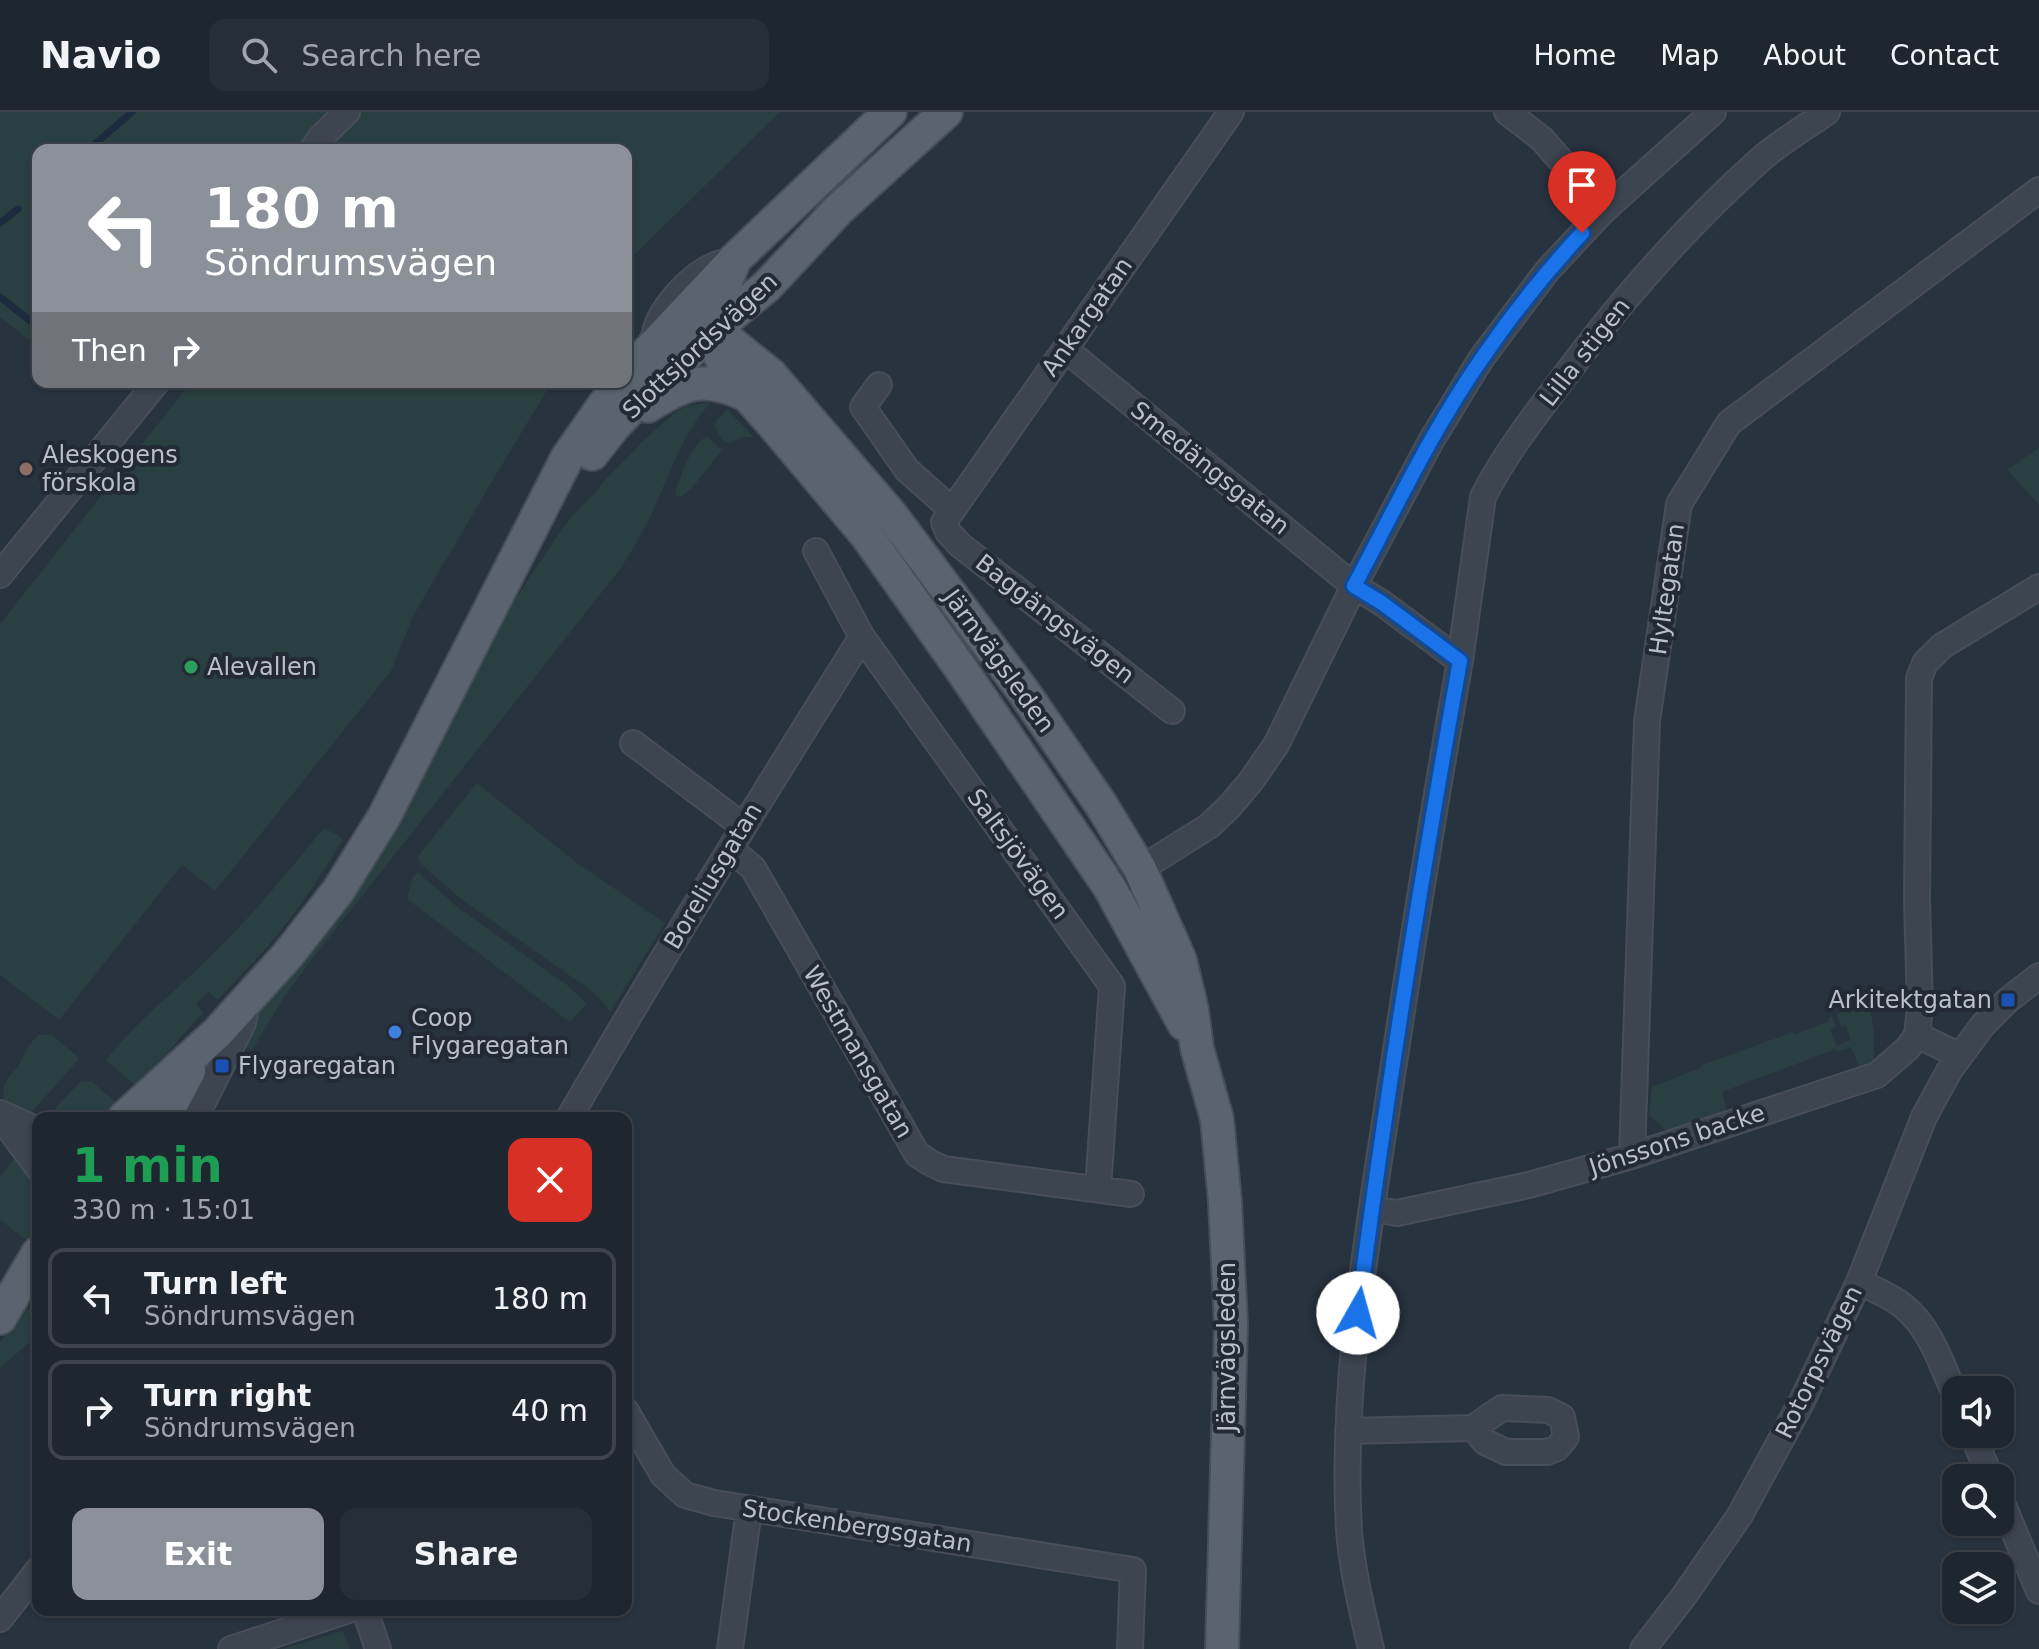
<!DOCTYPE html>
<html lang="en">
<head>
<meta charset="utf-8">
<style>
  :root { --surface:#1e2630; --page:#262e38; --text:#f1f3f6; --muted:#a1a5ab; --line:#3c434c; --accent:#8c9099 }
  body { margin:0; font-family:"DejaVu Sans",sans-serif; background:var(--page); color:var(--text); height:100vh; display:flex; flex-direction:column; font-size:30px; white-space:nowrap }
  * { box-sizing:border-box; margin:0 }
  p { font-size:26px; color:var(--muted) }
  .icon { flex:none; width:44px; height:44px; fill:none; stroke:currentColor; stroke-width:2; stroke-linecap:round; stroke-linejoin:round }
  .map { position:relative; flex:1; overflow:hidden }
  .sheet { position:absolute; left:32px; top:1000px; width:600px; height:504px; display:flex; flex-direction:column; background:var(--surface); border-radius:16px; box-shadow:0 2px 6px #0004,0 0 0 2px var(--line) }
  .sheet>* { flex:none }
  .hud { position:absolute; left:32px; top:32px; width:600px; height:244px; border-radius:16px; box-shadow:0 2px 6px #0004,0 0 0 2px var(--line); background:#8c9099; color:#fff; overflow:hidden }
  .controls { position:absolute; left:1942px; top:1264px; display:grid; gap:16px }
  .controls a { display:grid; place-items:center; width:72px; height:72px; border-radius:16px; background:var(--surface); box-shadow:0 2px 6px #0004,0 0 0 2px var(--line); font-size:40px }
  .pin { position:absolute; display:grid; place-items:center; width:68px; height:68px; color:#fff; margin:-82px -34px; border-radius:50% 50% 50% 0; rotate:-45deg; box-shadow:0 0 8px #0007 }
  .pin .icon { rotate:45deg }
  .me { position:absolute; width:88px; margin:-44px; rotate:7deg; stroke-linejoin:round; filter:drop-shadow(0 0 6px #0008) }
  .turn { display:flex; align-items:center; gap:28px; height:168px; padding:0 40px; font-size:36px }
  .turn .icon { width:104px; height:104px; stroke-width:2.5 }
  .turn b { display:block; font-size:56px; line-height:68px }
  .then { display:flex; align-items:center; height:76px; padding:0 40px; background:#0003; gap:16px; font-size:30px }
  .round { display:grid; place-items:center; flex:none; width:84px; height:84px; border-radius:16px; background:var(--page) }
  .headline { display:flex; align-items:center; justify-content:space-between; height:136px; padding:0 40px }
  h1 { font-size:48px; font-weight:800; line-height:60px; color:#1e9e55 }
  .button { display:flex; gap:16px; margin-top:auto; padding:16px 40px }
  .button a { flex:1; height:92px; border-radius:16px; background:var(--accent); color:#fff; font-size:32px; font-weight:800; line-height:92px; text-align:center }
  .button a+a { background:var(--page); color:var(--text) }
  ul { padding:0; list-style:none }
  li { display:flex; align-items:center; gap:24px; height:100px; margin:0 16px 12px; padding:0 24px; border:4px solid var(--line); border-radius:16px }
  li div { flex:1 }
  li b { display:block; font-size:30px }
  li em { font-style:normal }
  header { display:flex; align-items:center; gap:48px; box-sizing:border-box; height:112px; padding:0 40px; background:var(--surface); border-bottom:2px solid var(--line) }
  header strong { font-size:38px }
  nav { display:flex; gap:44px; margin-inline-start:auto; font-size:28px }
  .search { width:560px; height:72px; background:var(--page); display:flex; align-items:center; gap:20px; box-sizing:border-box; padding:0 28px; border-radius:16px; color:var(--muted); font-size:30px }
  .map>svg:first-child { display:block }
  .green { fill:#2a3f41 }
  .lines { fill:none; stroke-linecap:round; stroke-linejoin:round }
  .stream { stroke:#1c2b3d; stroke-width:7 }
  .minor-casing { stroke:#464e59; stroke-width:28 }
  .major-casing { stroke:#464e59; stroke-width:36 }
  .minor { stroke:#3c4550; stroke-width:24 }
  .major { stroke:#5a6470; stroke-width:32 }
  .route-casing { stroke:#114b97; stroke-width:20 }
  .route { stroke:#1a73e8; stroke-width:14 }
  .education-dot { fill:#8d6e63; stroke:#212a35; stroke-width:3 }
  .leisure-dot { fill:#2e9e5b; stroke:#212a35; stroke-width:3 }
  .transit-dot { fill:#1a4fb4; stroke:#212a35; stroke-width:3 }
  .shop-dot { fill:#3f7fe0; stroke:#212a35; stroke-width:3 }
  .labels { text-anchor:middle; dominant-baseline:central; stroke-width:8; stroke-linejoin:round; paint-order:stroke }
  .street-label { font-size:24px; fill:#b9c0ca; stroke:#212a35 }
  .poi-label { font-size:24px; fill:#b9c0ca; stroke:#212a35; text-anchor:start }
</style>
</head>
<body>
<header>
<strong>Navio</strong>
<div class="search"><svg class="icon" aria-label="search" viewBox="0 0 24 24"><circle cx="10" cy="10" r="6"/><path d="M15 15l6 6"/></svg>Search here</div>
<nav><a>Home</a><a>Map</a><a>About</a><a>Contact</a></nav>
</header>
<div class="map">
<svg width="2039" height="1537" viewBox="0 0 2039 1537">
  <rect width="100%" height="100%" fill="#283340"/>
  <path class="green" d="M 0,0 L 780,0 L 626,151 L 626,38 L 38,38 L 38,235 L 0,205 Z
    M 191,270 L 552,270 L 491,371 L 413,504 L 391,559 L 215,779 L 182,753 L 59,908 L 0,863 L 0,512 Z
    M 711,290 C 682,322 670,362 652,401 C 643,420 632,438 621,456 L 309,851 L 284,885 L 252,938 L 240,934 L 263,895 L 282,870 L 506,501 L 558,423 L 573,403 L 593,383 L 606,367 L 642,330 L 673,302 L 686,294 Z
    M 727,297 L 754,325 L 742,325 L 729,331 L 724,329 L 719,322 L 715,314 L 716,309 Z
    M 707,324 L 722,338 L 692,376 L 681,385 L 677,384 L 675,379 C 683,361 689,335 707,324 Z
    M 2039,336 L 2039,393 L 2007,357 Z
    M 477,671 L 577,751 L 665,811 L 610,900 L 604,891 L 589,877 L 461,787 L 419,750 L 418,745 L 422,739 Z
    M 324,716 L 339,724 L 343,728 C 321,762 300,796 274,827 C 256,848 236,867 218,888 L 208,880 L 196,891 L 203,901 L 179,927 L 177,931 L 136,974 L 106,948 C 139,906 182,874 219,836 C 257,798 290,757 324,716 Z
    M 418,760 L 457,795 L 567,873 L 587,892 L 570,910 L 407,787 L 413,764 Z
    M 1869,893 L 1874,918 L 1874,954 L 1864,958 L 1859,954 L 1851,935 L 1837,940 L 1836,937 L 1722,980 L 1729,1007 L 1668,1020 L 1649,1003 L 1652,975 L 1700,956 L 1702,953 L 1793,920 L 1796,922 L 1829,909 L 1828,906 L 1832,904 L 1836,915 L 1830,918 L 1837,934 L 1850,928 L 1846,913 L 1841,915 L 1837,902 Z
    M 38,923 L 52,923 L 78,945 L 78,948 L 29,1003 L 4,988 C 0,968 12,965 20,951 C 26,940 27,934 38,923 Z
    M 85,969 L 92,970 L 122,995 L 108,1006 L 46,1006 L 80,970 Z
    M 19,1040 C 24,1047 31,1054 34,1062 C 42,1077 39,1118 34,1134 L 0,1108 L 0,1065 Z
    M 38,1186 L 38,1223 L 0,1256 L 0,1230 Z
    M 343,1519 L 350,1537 L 282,1537 Z"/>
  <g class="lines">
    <path class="stream" d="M 88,38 L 132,0
      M 35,84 L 38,81
      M 0,111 L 18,97
      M 0,185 L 38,215"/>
    <g class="minor-casing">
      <path id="minor" d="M 1507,0 L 1542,27 L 1604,98
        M 312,38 L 321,25 L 347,0
        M 654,228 C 655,200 694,158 721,151
        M 1065,237 L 1354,474 L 1276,633 L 1251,669 L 1230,694 L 1209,714 L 1110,776
        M 879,273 L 863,295 L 907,358 L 952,398
        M 816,439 L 862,525 L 1112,874 L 1098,1077
        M 0,463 L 157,270
        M 1460,549 L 1483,385 C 1504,343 1533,306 1561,269 C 1621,188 1687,113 1762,46 C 1782,29 1806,15 1827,0
        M 1172,599 L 960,433 L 948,420 L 944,410 L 1231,0
        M 633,631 L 743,714
        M 730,737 L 753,756 L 917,1042 L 929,1050 L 943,1057 L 1131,1082
        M 1917,923 L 1920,896 L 1917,788 L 1919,566 L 1925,551 L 1942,534 L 2039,475
        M 0,1001 L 38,1018
        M 0,1004 L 38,1056
        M 195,1006 L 243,911 L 246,896
        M 569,1006 C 663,843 762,684 862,525
        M 1632,1044 L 1647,609 L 1679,392 L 1729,311 L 2039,78
        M 1372,1097 L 1397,1101 L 1529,1073 L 1632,1044 L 1877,963 L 1908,936 L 1917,923 L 1960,944
        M 1859,1170 C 1873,1177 1891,1184 1903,1194 C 1931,1216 1942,1254 1956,1285
        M 626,1299 L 663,1363 L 685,1383 L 714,1391 L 1133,1458 L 1130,1537
        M 1348,1319 L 1473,1316 L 1485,1330 L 1506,1340 L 1547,1340 L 1557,1336 L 1566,1325 L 1562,1305 L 1548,1298 L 1502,1296 L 1473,1316
        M 1972,1322 L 1991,1366
        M 2000,1386 L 2039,1479
        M 365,1498 L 378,1537
        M 0,1507 L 38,1458
        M 231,1537 L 349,1498
        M 730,1537 L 749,1397
        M 1371,1537 C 1362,1498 1352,1458 1349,1418 C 1341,1279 1365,1140 1386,1003 C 1409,851 1433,700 1460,549 L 1382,491 L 1354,474 L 1431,329 L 1481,247 L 1547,159 L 1604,98 L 1713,0
        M 1643,1537 L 1684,1484 L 1740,1403 L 1801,1291 L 1859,1170 L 1924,1005 L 1949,959 L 1983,913 L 2008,888 L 2039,864"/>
    </g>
    <g class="major-casing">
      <path id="major" d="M 735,147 L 721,182 L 712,219 L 724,254 L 732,266 L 772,311 L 867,424 L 959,554 L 1110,776 L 1184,912
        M 654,233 L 670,226 L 700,220 L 712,219 L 724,225 L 771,263 L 892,404 L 1023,579 L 1102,694 L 1140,757 L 1180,848 L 1192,898 L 1197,936 L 1217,1007 L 1225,1090 L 1231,1213 L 1222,1537
        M 626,263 L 735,147 L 890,0
        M 648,294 C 686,270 704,263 747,283
        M 592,342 L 614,314 L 640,287 L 712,219 L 767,174 L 839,97 L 946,0
        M 124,1006 L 217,921 L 287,844 L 338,779 L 384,705 L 567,346 L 620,270
        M 164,1006 L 189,959
        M 0,1206 L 38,1141"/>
    </g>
    <use href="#minor" class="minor"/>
    <use href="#major" class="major"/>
  </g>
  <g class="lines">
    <g class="route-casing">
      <path id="route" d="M 1358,1201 C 1386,983 1421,766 1460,549 L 1382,491 L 1354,474 C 1395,397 1433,316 1483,245 C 1513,201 1546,160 1582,121"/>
    </g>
    <use href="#route" class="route"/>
  </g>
  <circle class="education-dot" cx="26" cy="357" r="8"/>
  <circle class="leisure-dot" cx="191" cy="555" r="8"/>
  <g class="transit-dot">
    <rect x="2000" y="880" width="16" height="16" rx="4"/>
    <rect x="214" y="946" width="16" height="16" rx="4"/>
  </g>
  <circle class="shop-dot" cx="395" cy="920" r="8"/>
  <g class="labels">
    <g class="street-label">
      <text transform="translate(1087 205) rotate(-55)">Ankargatan</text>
      <text transform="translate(700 234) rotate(-43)">Slottsjordsvägen</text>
      <text transform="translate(1585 240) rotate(-52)">Lilla stigen</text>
      <text transform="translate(1210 356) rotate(39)">Smedängsgatan</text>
      <text transform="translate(1667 477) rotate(-82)">Hyltegatan</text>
      <text transform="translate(1055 507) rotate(38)">Baggängsvägen</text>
      <text transform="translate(999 549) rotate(54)">Järnvägsleden</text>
      <text transform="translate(1018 742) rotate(54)">Saltsjövägen</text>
      <text transform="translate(713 764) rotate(-59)">Boreliusgatan</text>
      <text transform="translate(858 940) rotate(60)">Westmansgatan</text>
      <text transform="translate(1677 1028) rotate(-18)">Jönssons backe</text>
      <text transform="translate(1227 1235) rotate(-90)">Järnvägsleden</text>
      <text transform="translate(1819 1250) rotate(-64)">Rotorpsvägen</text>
      <text transform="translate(857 1414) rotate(9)">Stockenbergsgatan</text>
    </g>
    <g class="poi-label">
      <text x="42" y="343">Aleskogens<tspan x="42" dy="28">förskola</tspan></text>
      <text x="207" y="555">Alevallen</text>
      <text x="1992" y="888" text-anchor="end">Arkitektgatan</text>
      <text x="411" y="906">Coop<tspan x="411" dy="28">Flygaregatan</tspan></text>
      <text x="238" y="954">Flygaregatan</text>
    </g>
  </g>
</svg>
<div class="controls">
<a><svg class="icon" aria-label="sound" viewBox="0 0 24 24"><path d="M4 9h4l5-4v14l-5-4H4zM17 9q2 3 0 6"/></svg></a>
<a><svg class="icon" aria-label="search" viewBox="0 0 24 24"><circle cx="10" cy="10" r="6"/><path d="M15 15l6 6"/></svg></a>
<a><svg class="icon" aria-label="layers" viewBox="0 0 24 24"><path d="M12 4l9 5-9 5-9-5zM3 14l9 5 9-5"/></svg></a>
</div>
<div class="pin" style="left:1582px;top:121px;background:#d93025"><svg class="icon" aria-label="arrive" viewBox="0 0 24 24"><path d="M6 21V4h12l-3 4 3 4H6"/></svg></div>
<svg class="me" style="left:1358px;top:1201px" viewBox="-20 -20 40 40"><circle r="19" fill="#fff"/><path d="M0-13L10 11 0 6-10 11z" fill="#1a73e8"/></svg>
<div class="hud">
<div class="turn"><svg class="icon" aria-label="left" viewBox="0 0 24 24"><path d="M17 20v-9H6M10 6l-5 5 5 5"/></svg><div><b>180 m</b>Söndrumsvägen</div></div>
<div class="then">Then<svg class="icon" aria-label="right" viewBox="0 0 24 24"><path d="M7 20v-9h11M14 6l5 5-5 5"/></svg></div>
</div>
<section class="sheet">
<div class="headline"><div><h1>1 min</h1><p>330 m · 15:01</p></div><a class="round" style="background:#d93025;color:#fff"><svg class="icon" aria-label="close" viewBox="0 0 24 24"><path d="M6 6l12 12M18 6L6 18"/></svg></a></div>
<ul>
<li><svg class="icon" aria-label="left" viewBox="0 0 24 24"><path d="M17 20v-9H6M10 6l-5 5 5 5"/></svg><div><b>Turn left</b><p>Söndrumsvägen</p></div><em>180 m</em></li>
<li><svg class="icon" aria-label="right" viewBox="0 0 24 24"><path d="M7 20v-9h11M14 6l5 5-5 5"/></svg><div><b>Turn right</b><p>Söndrumsvägen</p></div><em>40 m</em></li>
</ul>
<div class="button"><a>Exit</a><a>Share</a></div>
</section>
</div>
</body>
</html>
